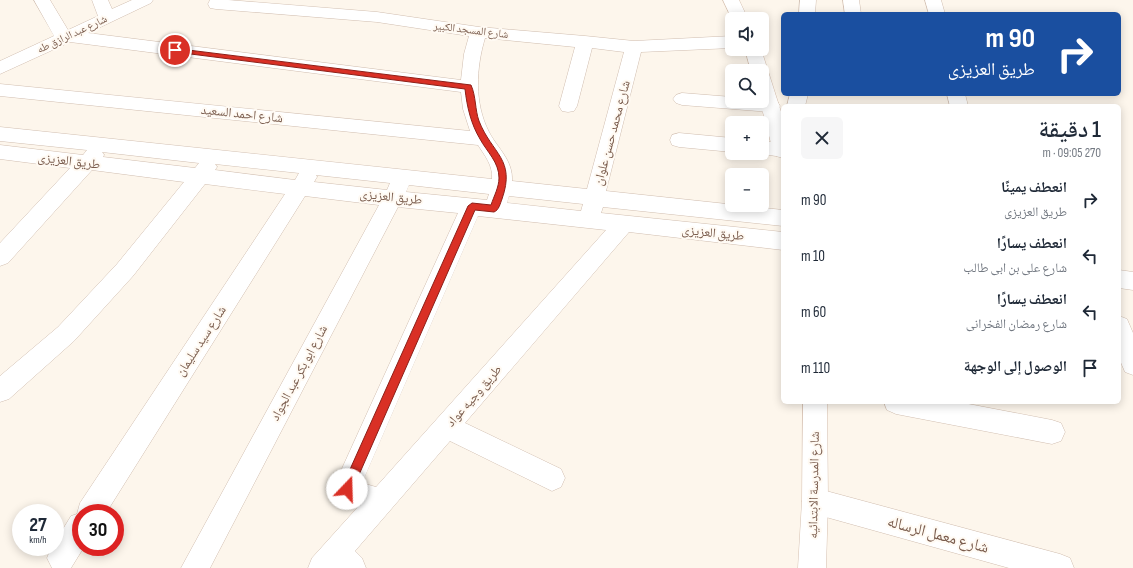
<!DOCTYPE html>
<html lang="ar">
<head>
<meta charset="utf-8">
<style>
  :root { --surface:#fff; --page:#f6f6f7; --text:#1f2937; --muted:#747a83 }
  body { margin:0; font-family:"Sofia Sans Condensed","Noto Naskh Arabic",sans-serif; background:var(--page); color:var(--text); direction:rtl; height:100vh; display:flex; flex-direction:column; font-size:15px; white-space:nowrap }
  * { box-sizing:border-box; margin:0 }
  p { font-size:13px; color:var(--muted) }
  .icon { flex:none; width:22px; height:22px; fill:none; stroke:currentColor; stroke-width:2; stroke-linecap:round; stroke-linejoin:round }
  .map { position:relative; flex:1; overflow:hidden; direction:ltr }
  .panel { position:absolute; left:781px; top:104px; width:340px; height:300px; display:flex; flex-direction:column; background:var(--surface); border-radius:6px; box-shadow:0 2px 10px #0003; direction:rtl }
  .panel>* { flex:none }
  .guide { position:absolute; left:781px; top:12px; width:340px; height:84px; border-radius:6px; box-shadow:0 2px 10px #0003; direction:rtl; background:#1a4fa0; color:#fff; overflow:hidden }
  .tools { position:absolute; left:725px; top:12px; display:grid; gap:8px }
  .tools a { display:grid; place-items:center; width:44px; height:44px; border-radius:6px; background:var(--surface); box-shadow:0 2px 10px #0003; font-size:20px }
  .speed { position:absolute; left:12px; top:504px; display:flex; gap:8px; font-size:20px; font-weight:700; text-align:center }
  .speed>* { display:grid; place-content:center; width:52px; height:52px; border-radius:50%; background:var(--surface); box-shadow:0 2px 10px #0003; line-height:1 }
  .speed small { font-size:10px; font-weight:400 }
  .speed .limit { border:6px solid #d22; background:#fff; color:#111 }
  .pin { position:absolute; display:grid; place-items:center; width:34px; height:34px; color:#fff; margin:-17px; border:2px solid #fff; border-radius:50%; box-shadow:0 1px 4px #0007 }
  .me { position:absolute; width:44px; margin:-22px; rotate:21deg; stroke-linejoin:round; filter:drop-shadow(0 0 3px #0008) }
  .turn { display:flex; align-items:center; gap:14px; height:84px; padding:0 20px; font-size:18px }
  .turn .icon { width:52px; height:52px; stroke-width:2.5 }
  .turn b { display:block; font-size:28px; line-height:34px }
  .round { display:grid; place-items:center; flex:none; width:42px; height:42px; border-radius:6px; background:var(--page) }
  .head { display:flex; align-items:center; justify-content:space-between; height:68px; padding:0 20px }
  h1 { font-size:24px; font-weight:600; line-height:30px }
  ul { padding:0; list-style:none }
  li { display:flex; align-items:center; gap:12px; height:56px; padding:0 20px }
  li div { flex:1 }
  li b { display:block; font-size:15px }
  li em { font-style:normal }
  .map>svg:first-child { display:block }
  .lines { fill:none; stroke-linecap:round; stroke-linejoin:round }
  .street-casing { stroke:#d1beb0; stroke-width:1 }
  .secondary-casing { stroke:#d6c0b0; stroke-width:1 }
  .street { fill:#fff; fill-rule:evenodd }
  .secondary { fill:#fff; fill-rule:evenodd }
  .route { fill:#d93025; stroke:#8d1f18 }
  .labels { text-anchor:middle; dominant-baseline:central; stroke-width:4; stroke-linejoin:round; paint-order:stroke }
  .far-street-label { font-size:11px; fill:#7a5c4d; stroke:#fffaf3 }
  .street-label { font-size:13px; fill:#7a5c4d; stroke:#fffaf3 }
  .near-street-label { font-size:16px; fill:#7a5c4d; stroke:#fffaf3 }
</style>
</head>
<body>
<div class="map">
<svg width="1133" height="568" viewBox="0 0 1133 568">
  <rect width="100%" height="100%" fill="#fdf6ec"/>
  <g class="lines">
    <g class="street-casing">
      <path id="street" d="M 34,0 L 50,0 L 68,30 L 98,16 L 92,0 L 108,0 L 112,9 L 132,0 L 153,0 L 151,3 L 88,33 L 461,80 L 464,54 L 469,36 L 377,22 L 216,9 L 210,8 L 208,4 L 210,0 L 228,0 L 377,12 L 479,27 L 585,36 L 634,41 L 732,36 L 732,48 L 641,52 L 606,191 L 783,210 L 783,226 L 603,207 L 601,213 L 783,232 L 783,250 L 629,232 L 465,423 L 561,469 L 565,478 L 561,487 L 552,491 L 450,441 L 355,551 L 362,558 L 366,568 L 308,568 L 312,558 L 357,508 L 339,500 L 334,486 L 458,213 L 398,207 L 210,568 L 181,568 L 379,205 L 305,196 L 106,513 L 81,513 L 81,547 L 84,547 L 71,568 L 52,568 L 47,558 L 51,548 L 55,547 L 55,542 L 71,516 L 77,514 L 80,503 L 285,194 L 205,184 L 133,276 L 74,341 L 9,399 L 0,402 L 0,376 L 58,327 L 117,264 L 184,182 L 92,170 L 8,263 L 0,266 L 0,243 L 70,168 L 0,159 L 0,145 L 83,155 L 87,150 L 0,141 L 0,127 L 492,179 C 493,165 485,156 478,145 L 0,96 L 0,84 L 470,131 L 463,109 L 461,92 L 70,42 L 0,74 L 0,61 L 54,36 ZM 485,38 L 575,47 L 559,106 L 562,111 L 568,112 L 574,111 L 577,106 L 592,48 L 624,52 L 587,189 L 512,181 C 513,160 498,149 489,132 C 474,103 476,68 485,38 ZM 102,152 L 199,163 L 195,168 L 103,157 L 104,155 ZM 215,164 L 299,173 L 295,180 L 215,170 L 217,167 ZM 316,175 L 390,183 L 387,190 L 314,182 L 317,177 ZM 409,185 L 489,194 L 487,200 L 406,192 ZM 509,196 L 583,204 L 581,211 L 507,203 ZM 478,216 L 606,230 L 376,487 L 362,483 Z
        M 800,0 L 816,0 L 815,14 L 799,14 Z
        M 843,0 L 859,0 L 861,14 L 845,14 Z
        M 925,0 L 941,0 L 945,14 L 929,14 Z
        M 682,93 L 732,97 L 732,101 L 762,101 L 762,99 L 777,101 L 780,106 L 777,111 L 771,112 L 682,105 L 676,103 L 673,99 L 676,95 Z
        M 790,94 L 808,94 L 805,106 L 787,106 Z
        M 947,94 L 965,94 L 968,106 L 950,106 Z
        M 679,133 L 732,138 L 732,152 L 679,147 L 672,145 L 670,140 L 672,135 Z
        M 762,141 L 783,143 L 783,157 L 755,153 L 762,153 Z
        M 1119,270 L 1133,272 L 1133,290 L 1119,288 Z
        M 1119,316 L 1127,319 L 1133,333 L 1133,375 L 1125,372 L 1119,358 Z
        M 884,402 L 958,402 L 1052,420 L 1061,423 L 1065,432 L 1061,441 L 1052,444 L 896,414 L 887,410 Z
        M 815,488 L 1060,554 L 1070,558 L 1074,568 L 1009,568 L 815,514 L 806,510 L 802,501 L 806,492 Z"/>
    </g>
    <g class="secondary-casing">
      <path id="secondary" d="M 723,0 L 739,0 L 748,19 L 732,19 Z
        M 745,49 L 761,49 L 783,118 L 783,158 L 776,156 L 773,151 L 760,101 L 762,101 L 762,71 L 751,71 Z
        M 803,402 L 827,402 L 828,501 L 826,568 L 798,568 L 802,501 Z"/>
    </g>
    <use href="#street" class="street"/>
    <use href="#secondary" class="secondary"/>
  </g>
  <path class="route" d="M 172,48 L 471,85 C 476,96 475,110 479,121 C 492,154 516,159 502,199 C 500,204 499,210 494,212 L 475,210 L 351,493 L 347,494 L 343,493 L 342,489 L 343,485 L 468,206 L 472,203 L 491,205 C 494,196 499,187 499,178 C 499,162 487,152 480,139 C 471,124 467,107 465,89 L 175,52 L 172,52 Z"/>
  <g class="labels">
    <g class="far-street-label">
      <text transform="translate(471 30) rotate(7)">شارع المسجد الكبير</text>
      <text transform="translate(72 34) rotate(-25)">شارع عبد الرازق طه</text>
    </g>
    <g class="street-label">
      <text transform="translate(242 114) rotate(6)">شارع احمد السعيد</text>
      <text transform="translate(612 133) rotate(-75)">شارع محمد حسن علوان</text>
      <text transform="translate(69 161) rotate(7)">طريق العزيزى</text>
      <text transform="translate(391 197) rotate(6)">طريق العزيزى</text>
      <text transform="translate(713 233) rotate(6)">طريق العزيزى</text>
      <text transform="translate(201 341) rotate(-57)">شارع سيد سليمان</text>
      <text transform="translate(299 373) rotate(-62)">شارع ابو بكر عبد الجواد</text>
      <text transform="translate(474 396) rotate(-49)">طريق وجيه عواد</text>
      <text transform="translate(814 485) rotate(-89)">شارع المدرسة الابتدائيه</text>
    </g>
    <g class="near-street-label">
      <text transform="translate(938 535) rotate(15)">شارع معمل الرساله</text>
    </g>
  </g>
</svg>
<div class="tools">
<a><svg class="icon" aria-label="sound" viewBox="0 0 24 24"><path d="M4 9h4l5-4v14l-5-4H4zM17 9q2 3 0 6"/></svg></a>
<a><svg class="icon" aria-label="search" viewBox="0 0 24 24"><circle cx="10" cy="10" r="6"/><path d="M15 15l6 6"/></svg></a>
<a>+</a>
<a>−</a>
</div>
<div class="speed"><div>27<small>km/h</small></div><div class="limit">30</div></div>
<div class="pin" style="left:175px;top:50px;background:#d93025"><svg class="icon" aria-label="arrive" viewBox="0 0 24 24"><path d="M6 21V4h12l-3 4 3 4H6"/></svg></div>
<svg class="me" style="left:347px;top:489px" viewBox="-20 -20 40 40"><circle r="19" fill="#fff"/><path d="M0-13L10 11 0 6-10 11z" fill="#d93025"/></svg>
<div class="guide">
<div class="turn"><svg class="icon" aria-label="right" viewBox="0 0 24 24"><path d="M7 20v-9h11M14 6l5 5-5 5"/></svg><div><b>90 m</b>طريق العزيزى</div></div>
</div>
<section class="panel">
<div class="head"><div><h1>1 دقيقة</h1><p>270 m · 09:05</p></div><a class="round"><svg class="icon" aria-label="close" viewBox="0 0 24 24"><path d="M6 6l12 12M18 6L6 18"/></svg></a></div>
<ul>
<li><svg class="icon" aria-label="right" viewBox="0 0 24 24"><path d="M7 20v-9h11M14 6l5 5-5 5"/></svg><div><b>انعطف يمينًا</b><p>طريق العزيزى</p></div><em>90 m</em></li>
<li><svg class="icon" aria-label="left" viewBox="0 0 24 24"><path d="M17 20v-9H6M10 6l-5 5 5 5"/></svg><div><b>انعطف يسارًا</b><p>شارع على بن ابى طالب</p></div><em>10 m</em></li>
<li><svg class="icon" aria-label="left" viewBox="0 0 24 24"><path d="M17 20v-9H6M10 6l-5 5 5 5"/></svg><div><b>انعطف يسارًا</b><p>شارع رمضان الفخرانى</p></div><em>60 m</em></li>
<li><svg class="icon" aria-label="arrive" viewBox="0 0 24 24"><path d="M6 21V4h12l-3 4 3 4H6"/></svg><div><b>الوصول إلى الوجهة</b></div><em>110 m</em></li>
</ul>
</section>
</div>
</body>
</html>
